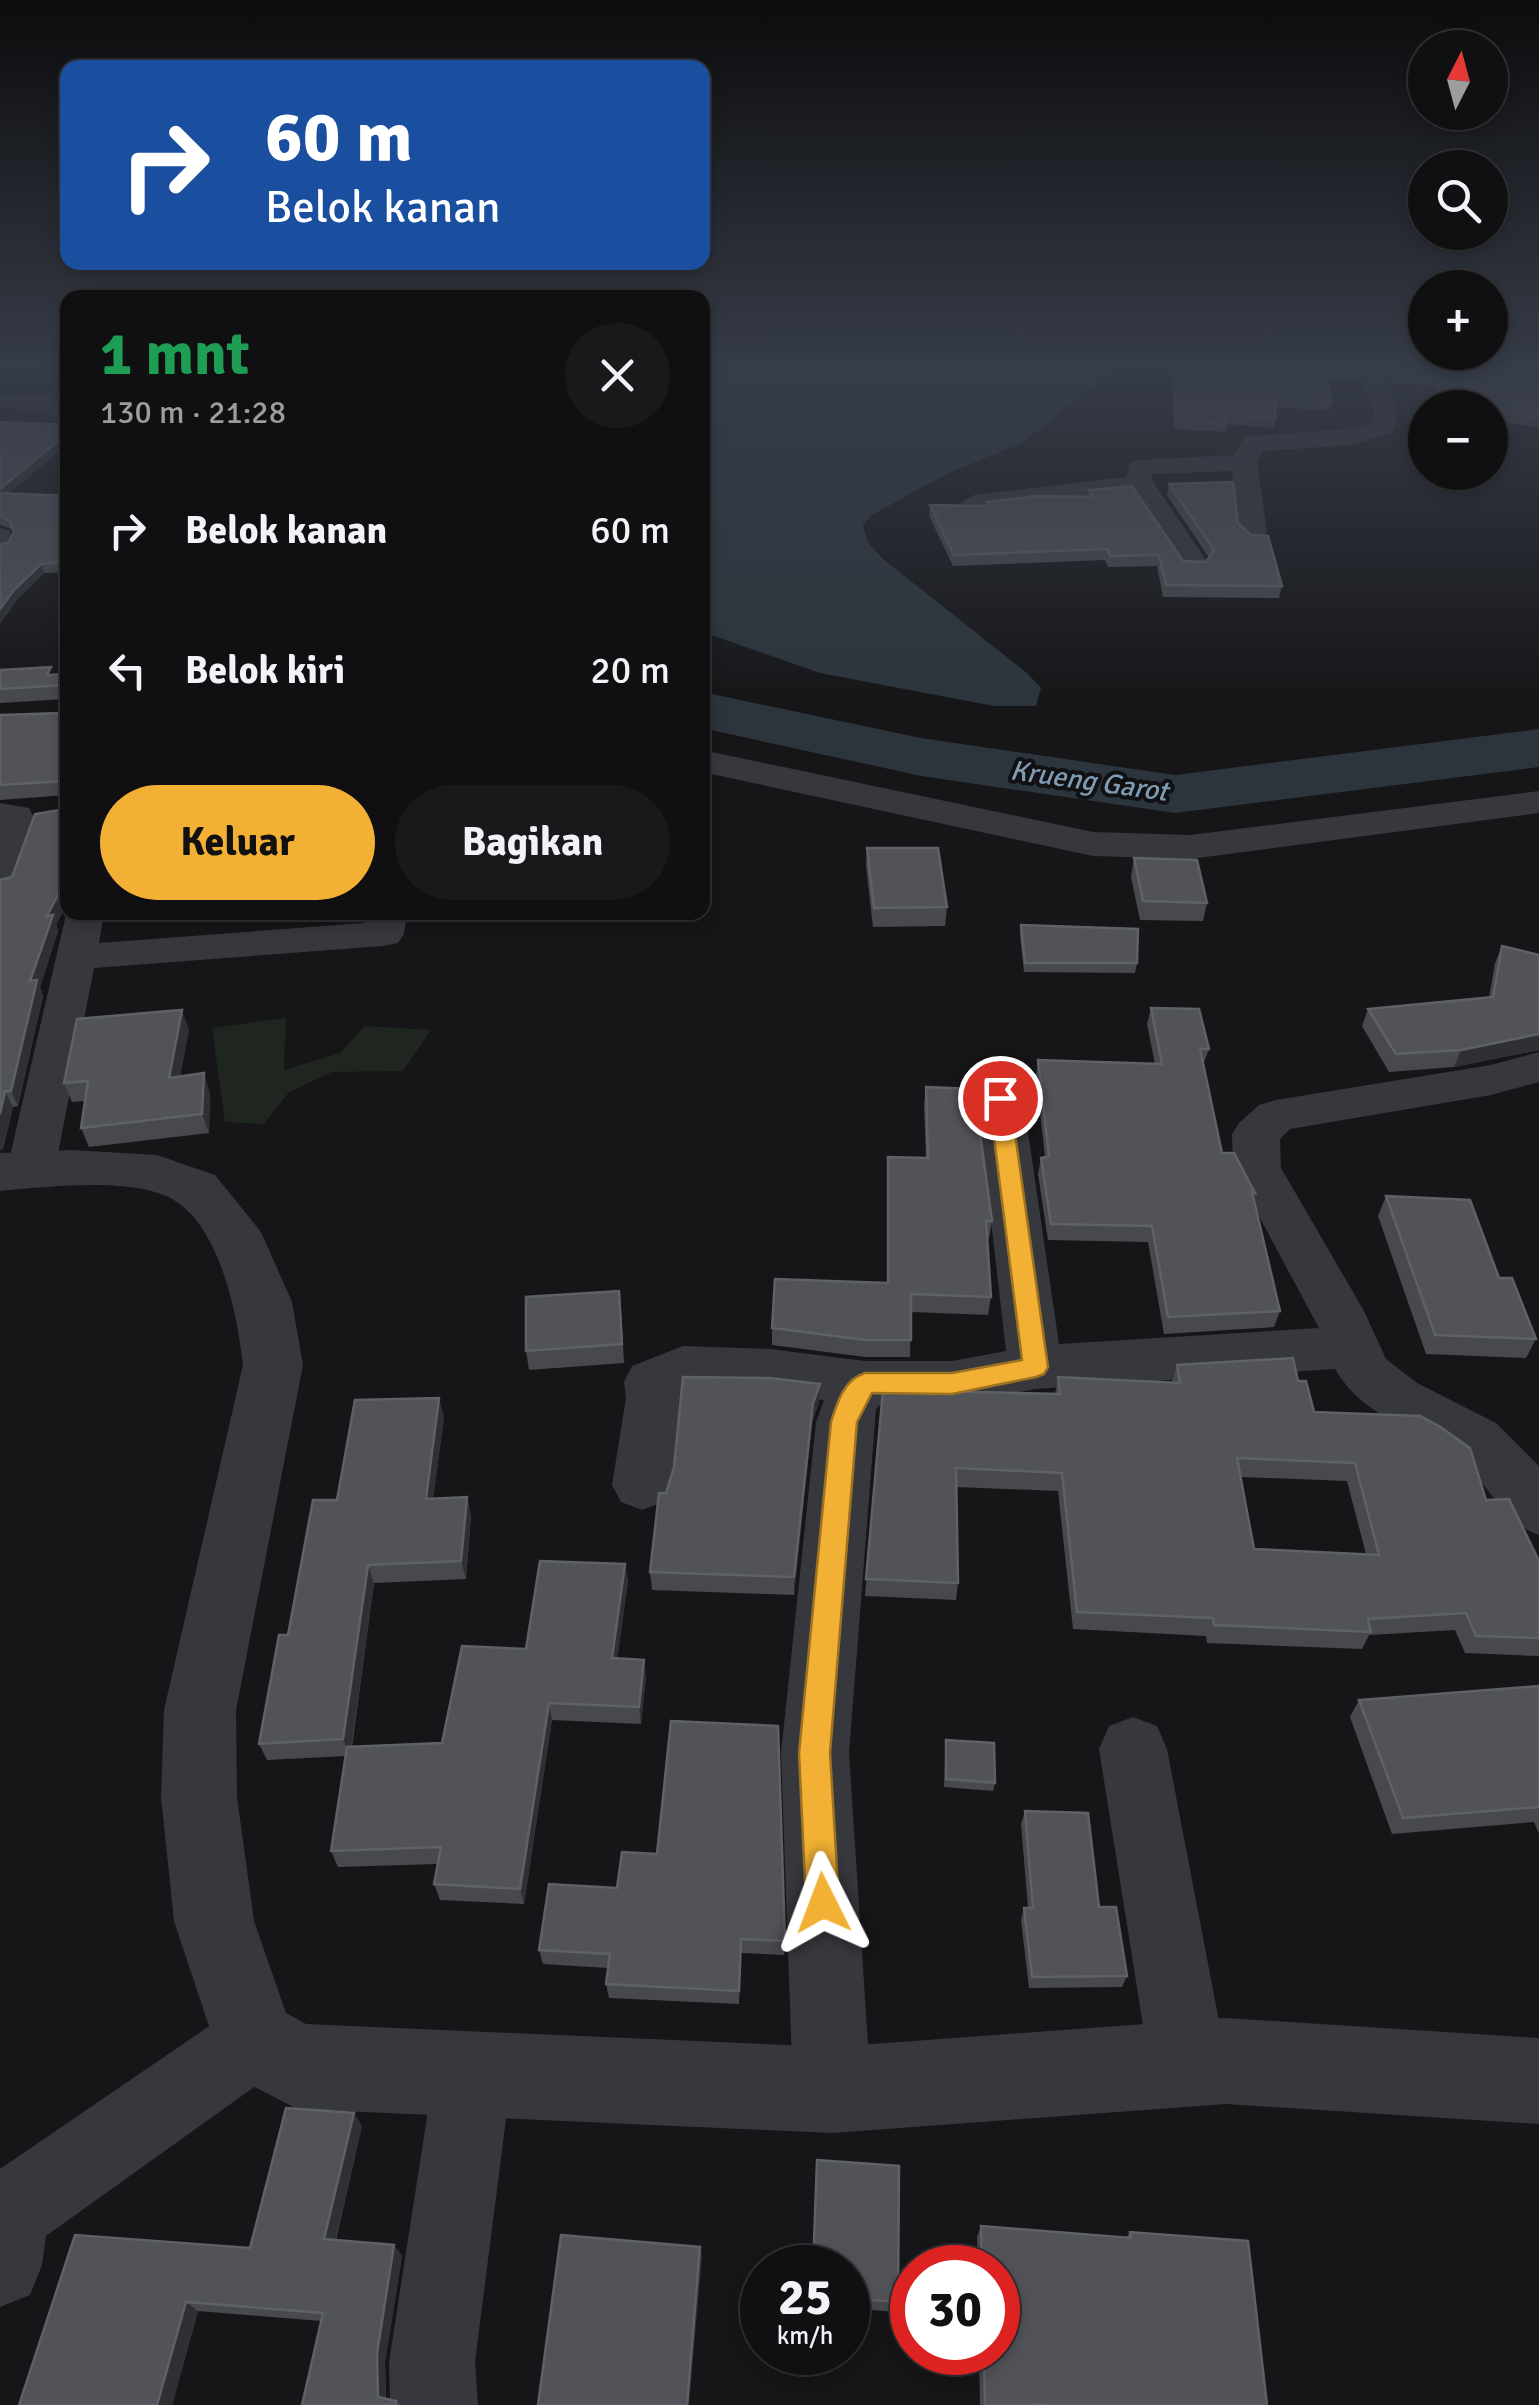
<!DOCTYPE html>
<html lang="id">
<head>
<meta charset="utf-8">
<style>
  :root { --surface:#101012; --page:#19191b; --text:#f1f3f6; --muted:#9c9d9f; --line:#303032; --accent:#f2b134 }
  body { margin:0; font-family:Signika,sans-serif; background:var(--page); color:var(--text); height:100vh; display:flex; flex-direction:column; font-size:38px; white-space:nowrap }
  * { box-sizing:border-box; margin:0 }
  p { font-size:32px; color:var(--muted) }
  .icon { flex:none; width:55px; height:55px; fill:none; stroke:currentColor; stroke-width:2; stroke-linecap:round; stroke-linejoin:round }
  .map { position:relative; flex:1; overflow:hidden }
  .side { position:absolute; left:60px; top:290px; width:650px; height:630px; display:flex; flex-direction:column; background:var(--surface); border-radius:20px; box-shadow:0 5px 15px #0003,0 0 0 2px var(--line) }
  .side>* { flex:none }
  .banner { position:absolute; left:60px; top:60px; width:650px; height:210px; border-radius:20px; box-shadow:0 5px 15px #0003,0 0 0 2px var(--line); background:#1a4fa0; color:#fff; overflow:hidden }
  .needle { width:65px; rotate:6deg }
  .tools { position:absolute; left:1408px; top:30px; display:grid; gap:20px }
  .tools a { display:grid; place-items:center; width:100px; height:100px; border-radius:50%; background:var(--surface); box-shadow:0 5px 15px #0003,0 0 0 2px var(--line); font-size:50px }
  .speed { position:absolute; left:740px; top:2245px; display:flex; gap:20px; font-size:50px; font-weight:700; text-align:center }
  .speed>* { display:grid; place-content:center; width:130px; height:130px; border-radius:50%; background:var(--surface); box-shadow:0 5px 15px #0003,0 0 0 2px var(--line); line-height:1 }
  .speed small { font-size:25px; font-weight:400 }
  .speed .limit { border:15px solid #d22; background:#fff; color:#111 }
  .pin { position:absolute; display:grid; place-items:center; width:85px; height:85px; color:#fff; margin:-42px; border:5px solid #fff; border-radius:50%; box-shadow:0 2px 10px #0007 }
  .me { position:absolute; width:110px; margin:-55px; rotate:357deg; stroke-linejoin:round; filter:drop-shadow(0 0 8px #0008) }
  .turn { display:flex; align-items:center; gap:35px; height:210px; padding:0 40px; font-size:45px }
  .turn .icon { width:130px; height:130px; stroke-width:2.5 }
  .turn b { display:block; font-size:70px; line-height:85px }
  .round { display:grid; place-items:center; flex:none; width:105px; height:105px; border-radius:52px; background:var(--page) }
  .head { display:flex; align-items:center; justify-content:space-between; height:170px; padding:0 40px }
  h1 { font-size:60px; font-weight:700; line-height:75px; color:#1e9e55 }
  .button { display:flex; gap:20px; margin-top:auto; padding:20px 40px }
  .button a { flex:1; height:115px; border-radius:60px; background:var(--accent); color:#111; font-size:40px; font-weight:700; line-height:115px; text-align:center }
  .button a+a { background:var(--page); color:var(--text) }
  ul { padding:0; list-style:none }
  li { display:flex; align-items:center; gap:30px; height:140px; padding:0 40px }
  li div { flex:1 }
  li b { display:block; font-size:38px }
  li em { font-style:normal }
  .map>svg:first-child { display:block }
  .green { fill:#1e261f }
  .water { fill:#2c353c }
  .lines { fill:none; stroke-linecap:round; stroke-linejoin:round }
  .river { fill:#2c353c; fill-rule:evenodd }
  .minor { fill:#37383d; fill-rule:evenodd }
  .tertiary { fill:#37383d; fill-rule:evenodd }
  .wall { fill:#47494d; fill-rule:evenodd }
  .shaded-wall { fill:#2f3033 }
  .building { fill:#525359; stroke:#5f6168; stroke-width:2.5; fill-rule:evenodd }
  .route { fill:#f2b134; stroke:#9d7322; stroke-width:2.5 }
  .labels { text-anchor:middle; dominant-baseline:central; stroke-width:8; stroke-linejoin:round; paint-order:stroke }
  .far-water-label { font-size:28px; font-style:italic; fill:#7f9bb3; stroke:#111113 }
</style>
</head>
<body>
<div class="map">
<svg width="1539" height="2405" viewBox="0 0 1539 2405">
  <rect width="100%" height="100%" fill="#161618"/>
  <path class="green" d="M 286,1018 L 284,1070 L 340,1053 L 365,1026 L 431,1030 L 403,1071 L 332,1072 L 289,1092 L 264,1124 L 225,1122 L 212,1028 Z"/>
  <path class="water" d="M 702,368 L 1116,368 L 1022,443 L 946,474 L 872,515 L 863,525 L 868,543 L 883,559 L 1027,673 L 1041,688 L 1036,706 L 994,706 L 820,673 L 703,632 Z"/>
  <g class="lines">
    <path class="river" d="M 702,692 L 921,738 L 1175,775 L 1539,729 L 1539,767 L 1175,813 L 921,776 L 702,728 Z"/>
    <path class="minor" d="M 1358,368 L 1382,368 C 1391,391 1404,411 1391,433 L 1351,445 L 1262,451 L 1257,463 L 1267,532 L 1263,538 L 1243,538 L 1239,532 L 1232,471 L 1152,474 L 1153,482 L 1209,564 L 1204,570 L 1184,570 L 1132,492 L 974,511 L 960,503 L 974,495 L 1126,477 L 1130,462 L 1139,460 L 1234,455 L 1243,439 L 1252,436 L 1359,428 L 1371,423 L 1375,414 Z
      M 1509,368 L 1533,368 L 1539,384 L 1533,390 L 1517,390 L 1513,385 L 1517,379 Z
      M 0,394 L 49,396 L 68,405 L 68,425 L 43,410 L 0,408 Z
      M 0,528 L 10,531 L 14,542 L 10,548 L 0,551 Z
      M 702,750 L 1093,832 L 1190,835 L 1539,791 L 1539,813 L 1190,859 L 1093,856 L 702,772 Z
      M 0,803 L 29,808 L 38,826 L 14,891 L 0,895 Z
      M 68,906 L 68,912 L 104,912 L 99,943 L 364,923 L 367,912 L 407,912 L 404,934 L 398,943 L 383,946 L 94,968 L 55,1169 L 48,1181 L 31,1186 L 14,1181 L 7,1169 Z
      M 1539,1052 L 1539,1082 L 1491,1095 L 1290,1129 L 1280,1139 L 1281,1168 L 1364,1311 L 1386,1359 L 1417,1383 L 1496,1423 L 1539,1466 L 1539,1535 C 1505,1523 1493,1491 1466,1466 C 1423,1425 1368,1425 1335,1369 L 1035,1389 L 952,1405 L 880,1405 L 876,1409 L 849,1753 L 871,2090 L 860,2118 L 832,2129 L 804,2118 L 793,2090 L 781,1753 L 816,1422 L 824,1400 L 770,1393 L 688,1390 L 681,1393 L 672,1485 L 663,1502 L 642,1510 L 621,1502 L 612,1485 L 626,1398 L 624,1382 L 632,1366 L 683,1346 L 770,1349 L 865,1361 L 952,1361 L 1006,1351 L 977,1098 L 984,1087 L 1000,1083 L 1016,1087 L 1023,1098 L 1059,1344 L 1319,1328 L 1233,1168 L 1232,1134 L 1239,1123 L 1259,1105 L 1276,1100 L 1491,1065 Z
      M 1133,1717 L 1157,1726 L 1167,1749 L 1227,2063 L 1215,2090 L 1188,2102 L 1161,2090 L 1149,2063 L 1099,1749 L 1109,1726 Z
      M 254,2003 L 281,2014 L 292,2041 L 281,2068 L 46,2236 L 42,2265 L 30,2295 L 0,2307 L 0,2169 L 227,2014 Z
      M 473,2033 L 500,2045 L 512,2072 L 475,2362 L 478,2405 L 390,2405 L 389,2362 L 434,2072 L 446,2045 Z"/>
    <path class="tertiary" d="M 72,1150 L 157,1155 L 215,1175 L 261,1232 L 292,1302 L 303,1365 L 236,1710 L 237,1797 L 254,1921 L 286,2013 L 306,2024 L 832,2047 L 1226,2018 L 1539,2038 L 1539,2124 L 1226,2104 L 832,2133 L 297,2109 L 224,2071 L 174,1921 L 161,1797 L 164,1710 L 243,1365 C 237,1313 219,1217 164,1195 C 121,1178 45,1187 0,1191 L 0,1153 Z"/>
  </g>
  <path class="wall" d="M 1172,368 L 1360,368 L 1361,374 L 1359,382 L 1327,379 L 1331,403 L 1329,411 L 1276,407 L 1274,428 L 1227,424 L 1226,432 L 1174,429 Z
    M 1384,368 L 1512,368 L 1517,384 L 1536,386 L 1539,383 L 1539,427 L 1490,421 L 1490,408 L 1447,408 L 1447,406 L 1439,405 L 1435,386 L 1392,383 Z
    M 0,422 L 68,443 L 8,494 L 68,496 L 68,572 L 44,573 L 17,600 L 0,624 L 0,544 L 8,543 L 14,532 L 14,530 L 0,525 Z
    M 1169,484 L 1238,523 L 1282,586 L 1279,598 L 1163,597 L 1157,566 L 1108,567 L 1105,560 L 953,566 L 929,516 L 930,505 L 987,506 L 987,502 L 1088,497 L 1089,490 L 1183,561 L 1206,562 L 1209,558 L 1167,495 Z
    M 0,670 L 54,675 L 68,674 L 68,902 L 56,925 L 58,931 L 40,987 L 43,996 L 18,1106 L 13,1107 L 3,1149 L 0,1150 L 0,880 L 12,877 L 66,809 L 66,795 L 0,800 L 0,715 L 63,713 L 65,699 L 0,703 Z
    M 867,848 L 947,907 L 945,926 L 873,927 L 866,866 Z
    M 1134,858 L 1207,903 L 1203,921 L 1140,920 L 1131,877 Z
    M 1021,925 L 1137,963 L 1135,973 L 1024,972 L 1020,935 Z
    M 1502,946 L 1539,955 L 1539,1050 L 1454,1067 L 1389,1072 L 1362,1026 L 1368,1009 L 1489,998 L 1495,963 Z
    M 1151,1008 L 1209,1049 L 1203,1065 L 1222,1153 L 1255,1193 L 1253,1199 L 1280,1311 L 1274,1327 L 1164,1334 L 1148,1242 L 1048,1240 L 1038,1174 L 1041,1158 L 1045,1157 L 1036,1076 L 1038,1060 L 1155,1064 L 1147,1024 Z
    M 189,1029 L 180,1077 L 210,1093 L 209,1133 L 89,1147 L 81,1128 L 85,1101 L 72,1102 L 64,1083 Z
    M 926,1087 L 992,1221 L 989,1239 L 987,1239 L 991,1297 L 988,1315 L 911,1312 L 910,1357 L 865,1357 L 772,1345 L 772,1328 L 887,1283 L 888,1157 L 926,1158 L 924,1105 Z
    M 1386,1196 L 1499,1278 L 1536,1339 L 1526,1358 L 1426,1354 L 1378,1216 Z
    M 621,1310 L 624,1363 L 529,1370 L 526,1351 Z
    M 1177,1365 L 1298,1381 L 1314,1412 L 1486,1500 L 1539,1561 L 1539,1656 L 1465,1653 L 1455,1630 L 1369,1635 L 1362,1649 L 1207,1643 L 1206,1636 L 1073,1629 L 1058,1491 L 956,1487 L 958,1583 L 956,1600 L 865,1596 L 883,1390 L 1055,1394 L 1058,1377 L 1172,1382 ZM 1240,1477 L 1347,1481 L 1366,1554 L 1254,1549 Z
    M 819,1403 L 812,1422 L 794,1595 L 652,1590 L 650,1572 L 666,1493 Z
    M 444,1417 L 433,1499 L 467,1497 L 471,1516 L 466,1579 L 374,1583 L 352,1747 L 442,1743 L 526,1649 L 625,1564 L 628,1582 L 617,1659 L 646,1677 L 641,1724 L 552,1720 L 524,1904 L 440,1900 L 434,1884 L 438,1864 L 338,1867 L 331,1851 L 345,1756 L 267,1760 L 259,1744 L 288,1635 L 337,1500 Z
    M 1539,1686 L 1539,1834 L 1534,1822 L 1392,1834 L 1350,1717 L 1359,1700 Z
    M 946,1740 L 995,1783 L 993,1791 L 944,1787 Z
    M 1025,1811 L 1099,1907 L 1127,1976 L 1122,1987 L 1029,1988 L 1021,1920 L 1024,1908 L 1028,1908 L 1021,1824 Z
    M 549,1884 L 785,1941 L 784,1955 L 741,1953 L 739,2004 L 609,1998 L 606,1984 L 608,1968 L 543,1964 L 539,1950 Z
    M 362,2126 L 336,2240 L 394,2245 L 402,2256 L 385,2362 L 386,2399 L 396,2401 L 401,2405 L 302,2405 L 321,2321 L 198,2311 L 172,2405 L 19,2405 L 250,2248 Z
    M 981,2226 L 1126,2238 L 1130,2232 L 1267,2405 L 980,2405 L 979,2352 L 998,2352 L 998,2268 L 978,2268 L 977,2237 Z
    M 848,2268 L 898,2302 L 895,2312 L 848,2308 Z"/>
  <path class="shaded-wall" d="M 68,433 L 68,443 L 0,500 L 0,489 Z
    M 41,564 L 44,573 L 17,600 L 0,624 L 0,609 L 14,590 Z
    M 68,852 L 68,902 L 56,925 L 58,931 L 40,987 L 43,996 L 18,1106 L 11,1091 L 30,981 L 47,916 Z
    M 182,1010 L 189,1029 L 176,1097 L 169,1078 Z
    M 1539,1034 L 1539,1050 L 1454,1067 L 1461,1050 Z
    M 204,1073 L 210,1093 L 209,1133 L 202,1114 Z
    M 5,1091 L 13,1107 L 3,1149 L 0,1150 L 0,1114 Z
    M 820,1384 L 819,1403 L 812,1422 L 794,1595 L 794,1577 L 813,1403 Z
    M 439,1398 L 444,1417 L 431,1517 L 426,1499 Z
    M 467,1497 L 471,1516 L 466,1579 L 461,1561 Z
    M 625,1564 L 628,1582 L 615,1676 L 612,1658 Z
    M 368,1565 L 374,1583 L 350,1756 L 343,1739 Z
    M 644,1660 L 646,1677 L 641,1724 L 639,1707 Z
    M 549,1703 L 552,1720 L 524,1904 L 520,1889 Z
    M 354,2113 L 362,2126 L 333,2250 L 324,2239 Z
    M 394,2245 L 402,2256 L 385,2362 L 386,2405 L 378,2397 L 377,2353 Z
    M 700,2247 L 702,2258 L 689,2405 L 687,2405 Z
    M 186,2302 L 198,2311 L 172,2405 L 157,2405 Z"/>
  <path class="building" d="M 1173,368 L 1360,368 L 1361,374 L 1326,371 L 1331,403 L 1276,399 L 1275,419 L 1226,415 L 1227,424 L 1176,421 Z
    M 1391,368 L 1512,368 L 1517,384 L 1536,386 L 1539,383 L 1539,418 L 1490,412 L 1490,408 L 1450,407 L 1449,398 L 1441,397 L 1437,378 L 1394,375 Z
    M 0,422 L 68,425 L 68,433 L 0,489 Z
    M 1233,482 L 1238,523 L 1251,535 L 1268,536 L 1282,586 L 1166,585 L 1159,555 L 1110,556 L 1107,549 L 954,555 L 930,505 L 988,506 L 987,502 L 1038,496 L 1093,497 L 1089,490 L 1132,486 L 1183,561 L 1206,562 L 1214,550 L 1169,484 Z
    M 0,493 L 68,496 L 68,562 L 41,564 L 14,590 L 0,609 L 0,544 L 8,543 L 14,532 L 10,521 L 0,516 Z
    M 51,667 L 47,675 L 68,674 L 68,852 L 61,869 L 68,869 L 68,876 L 47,916 L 53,915 L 30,981 L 37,980 L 11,1091 L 5,1091 L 0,1114 L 0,880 L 12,877 L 35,814 L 66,809 L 67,784 L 63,781 L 0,785 L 0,715 L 63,713 L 67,689 L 63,685 L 0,689 L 0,670 Z
    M 867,848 L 938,848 L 947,907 L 874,908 Z
    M 1134,858 L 1197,860 L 1207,903 L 1143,901 Z
    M 1021,925 L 1138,929 L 1137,963 L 1025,963 Z
    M 1502,946 L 1539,955 L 1539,1034 L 1461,1050 L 1396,1054 L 1368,1009 L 1493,997 Z
    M 1151,1008 L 1199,1009 L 1209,1049 L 1200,1049 L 1222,1153 L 1234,1153 L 1255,1193 L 1252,1192 L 1280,1311 L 1168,1317 L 1152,1226 L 1051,1224 L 1041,1158 L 1049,1156 L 1038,1060 L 1162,1064 Z
    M 182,1010 L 169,1078 L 204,1073 L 202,1114 L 81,1128 L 88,1081 L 64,1083 L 77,1019 Z
    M 926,1087 L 974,1089 L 992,1221 L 986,1221 L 991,1297 L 911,1294 L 911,1340 L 866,1340 L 772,1328 L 775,1279 L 888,1283 L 888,1157 L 928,1158 Z
    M 1386,1196 L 1470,1200 L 1499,1278 L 1512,1278 L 1536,1339 L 1435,1335 Z
    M 619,1291 L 622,1344 L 526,1351 L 526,1297 Z
    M 1293,1358 L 1298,1381 L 1306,1381 L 1314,1412 L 1420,1416 L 1439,1426 L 1470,1448 L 1486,1500 L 1509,1499 L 1539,1561 L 1539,1638 L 1476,1636 L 1466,1613 L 1368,1619 L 1371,1632 L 1214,1625 L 1213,1618 L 1077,1612 L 1062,1473 L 956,1468 L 958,1583 L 866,1579 L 883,1390 L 1060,1394 L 1058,1377 L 1180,1383 L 1177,1365 ZM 1237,1458 L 1355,1463 L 1379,1555 L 1254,1549 Z
    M 683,1377 L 770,1378 L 820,1384 L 813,1403 L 794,1577 L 650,1572 L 659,1493 L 666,1493 L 674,1467 Z
    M 439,1398 L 426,1499 L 467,1497 L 461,1561 L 368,1565 L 343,1739 L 259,1744 L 279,1635 L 288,1635 L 313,1500 L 337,1500 L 355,1400 Z
    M 540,1561 L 625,1564 L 612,1658 L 644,1660 L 639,1707 L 549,1703 L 520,1889 L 434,1884 L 441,1847 L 331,1851 L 347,1747 L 442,1743 L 462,1646 L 526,1649 Z
    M 1539,1686 L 1539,1807 L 1403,1818 L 1359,1700 Z
    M 671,1721 L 778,1726 L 785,1941 L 741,1939 L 739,1991 L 606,1984 L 610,1954 L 539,1950 L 549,1884 L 617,1888 L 622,1852 L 657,1854 Z
    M 946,1740 L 994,1743 L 995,1783 L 946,1779 Z
    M 1025,1811 L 1088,1813 L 1099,1907 L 1116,1907 L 1127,1976 L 1032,1977 L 1024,1908 L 1033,1908 Z
    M 286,2108 L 354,2113 L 324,2239 L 394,2245 L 377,2353 L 378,2397 L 396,2401 L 396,2405 L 302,2405 L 323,2313 L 186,2302 L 157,2405 L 19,2405 L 75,2235 L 250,2248 Z
    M 817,2160 L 899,2166 L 898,2302 L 848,2298 L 848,2268 L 813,2268 Z
    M 981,2226 L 1131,2238 L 1130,2232 L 1248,2241 L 1267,2405 L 1050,2405 L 1034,2404 L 1034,2405 L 985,2405 L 984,2352 L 998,2352 L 998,2268 L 982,2268 Z
    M 561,2235 L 700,2247 L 687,2405 L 538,2405 Z"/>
  <linearGradient id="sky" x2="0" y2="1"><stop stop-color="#0c0c0d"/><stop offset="0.52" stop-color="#363c48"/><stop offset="1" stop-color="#363c48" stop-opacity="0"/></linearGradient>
  <rect width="1539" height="705" fill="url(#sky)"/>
  <path class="route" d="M 1000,1091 L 1010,1098 L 1048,1367 L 1044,1374 L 1036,1377 L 952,1394 L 872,1393 L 857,1422 L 830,1753 L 839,1903 L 834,1914 L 823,1919 L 811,1914 L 806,1903 L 799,1753 L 831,1422 C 837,1403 844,1379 865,1373 L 952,1373 L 1022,1360 L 989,1098 Z"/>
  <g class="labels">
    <g class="far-water-label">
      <text transform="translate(1089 781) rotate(8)">Krueng Garot</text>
    </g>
  </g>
</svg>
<div class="tools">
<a><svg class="needle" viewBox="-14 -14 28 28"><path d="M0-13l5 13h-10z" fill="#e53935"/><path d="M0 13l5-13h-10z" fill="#9c9d9f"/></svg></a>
<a><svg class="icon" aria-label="search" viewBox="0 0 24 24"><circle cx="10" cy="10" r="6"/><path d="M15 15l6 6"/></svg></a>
<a>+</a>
<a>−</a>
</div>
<div class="speed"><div>25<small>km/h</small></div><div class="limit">30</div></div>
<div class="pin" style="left:1000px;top:1098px;background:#d93025"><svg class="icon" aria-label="arrive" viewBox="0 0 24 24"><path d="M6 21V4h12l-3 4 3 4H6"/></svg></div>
<svg class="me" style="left:823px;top:1903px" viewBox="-20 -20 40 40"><path d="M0-17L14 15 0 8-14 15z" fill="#f2b134" stroke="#fff" stroke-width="4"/></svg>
<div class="banner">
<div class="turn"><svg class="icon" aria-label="right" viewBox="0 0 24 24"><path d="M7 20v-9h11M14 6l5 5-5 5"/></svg><div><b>60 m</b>Belok kanan</div></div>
</div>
<section class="side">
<div class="head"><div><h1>1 mnt</h1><p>130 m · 21:28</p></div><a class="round"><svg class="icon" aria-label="close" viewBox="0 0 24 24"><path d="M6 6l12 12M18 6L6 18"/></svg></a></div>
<ul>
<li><svg class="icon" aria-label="right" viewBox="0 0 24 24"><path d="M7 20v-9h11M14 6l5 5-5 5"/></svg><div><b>Belok kanan</b></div><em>60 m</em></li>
<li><svg class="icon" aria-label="left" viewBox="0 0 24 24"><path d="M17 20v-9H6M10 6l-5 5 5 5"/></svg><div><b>Belok kiri</b></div><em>20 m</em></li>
</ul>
<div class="button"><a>Keluar</a><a>Bagikan</a></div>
</section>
</div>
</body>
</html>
